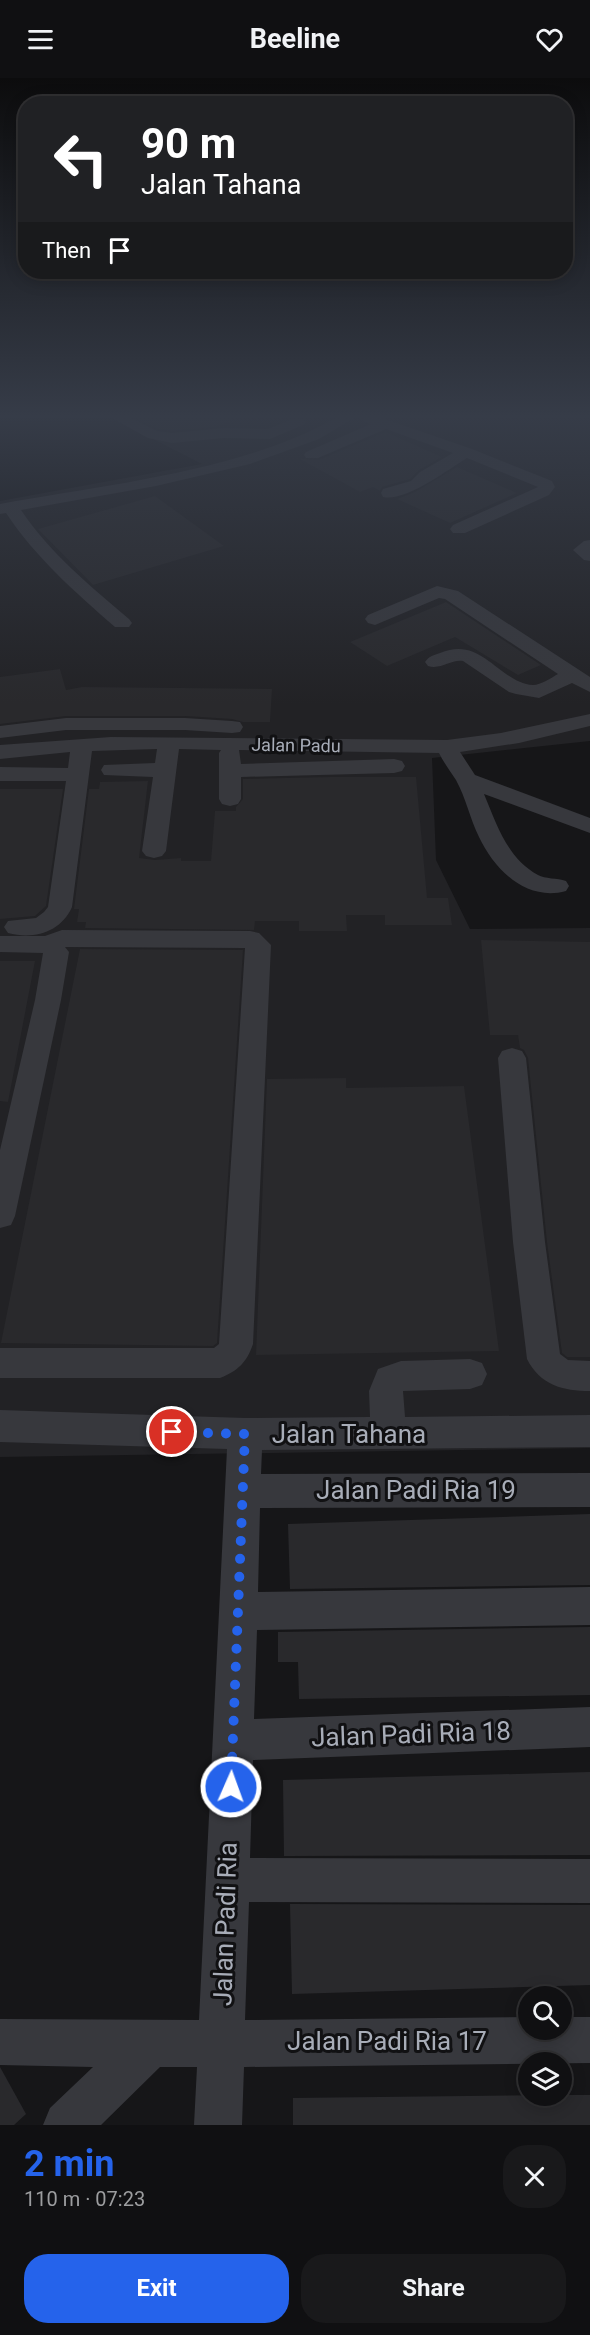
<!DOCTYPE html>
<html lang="en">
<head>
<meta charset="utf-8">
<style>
  :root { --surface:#101012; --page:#19191b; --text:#f1f3f6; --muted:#9c9d9f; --line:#303032; --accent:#2563eb }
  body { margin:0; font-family:Roboto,sans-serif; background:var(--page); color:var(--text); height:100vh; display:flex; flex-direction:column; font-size:22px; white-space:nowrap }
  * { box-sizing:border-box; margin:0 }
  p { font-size:20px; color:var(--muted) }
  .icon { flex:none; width:33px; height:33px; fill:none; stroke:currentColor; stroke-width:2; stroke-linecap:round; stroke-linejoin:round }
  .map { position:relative; height:2047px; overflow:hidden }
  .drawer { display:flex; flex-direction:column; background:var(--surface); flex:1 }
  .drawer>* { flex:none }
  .guide { position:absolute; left:18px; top:18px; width:555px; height:183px; border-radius:24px; box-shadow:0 3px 15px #0003,0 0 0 2px var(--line); background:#202124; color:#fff; overflow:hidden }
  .fabs { position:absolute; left:518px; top:1908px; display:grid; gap:12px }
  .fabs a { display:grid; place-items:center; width:54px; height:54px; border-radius:50%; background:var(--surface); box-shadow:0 3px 15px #0003,0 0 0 2px var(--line); font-size:30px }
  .pin { position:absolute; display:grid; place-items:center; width:51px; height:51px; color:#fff; margin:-26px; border:3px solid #fff; border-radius:50%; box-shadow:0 2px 6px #0007 }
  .me { position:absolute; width:66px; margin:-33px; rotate:2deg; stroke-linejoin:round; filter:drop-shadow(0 0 4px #0008) }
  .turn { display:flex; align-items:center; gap:21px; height:126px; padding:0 24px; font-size:27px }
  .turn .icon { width:78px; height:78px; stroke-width:2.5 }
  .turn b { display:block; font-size:42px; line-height:51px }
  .then { display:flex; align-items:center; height:57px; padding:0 24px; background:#0003; gap:12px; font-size:22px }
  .round { display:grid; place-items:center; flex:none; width:63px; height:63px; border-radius:24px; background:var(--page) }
  .summary { display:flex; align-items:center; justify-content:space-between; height:102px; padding:0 24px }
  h1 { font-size:36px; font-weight:700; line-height:45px; color:var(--accent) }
  .button { display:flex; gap:12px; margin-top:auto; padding:12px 24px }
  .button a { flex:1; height:69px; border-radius:24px; background:var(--accent); color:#fff; font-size:24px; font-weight:700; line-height:69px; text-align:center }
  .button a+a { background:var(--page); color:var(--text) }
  header { display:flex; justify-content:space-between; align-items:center; height:78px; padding:0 24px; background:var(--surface); font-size:27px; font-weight:700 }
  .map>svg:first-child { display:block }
  .built { fill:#222225 }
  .building { fill:#29292c }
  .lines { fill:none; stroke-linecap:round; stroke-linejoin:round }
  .minor { fill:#37383d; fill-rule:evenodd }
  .route { stroke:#2563eb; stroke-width:10; stroke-dasharray:0 18 }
  .labels { text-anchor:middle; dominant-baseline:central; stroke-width:6; stroke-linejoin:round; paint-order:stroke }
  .far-street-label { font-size:18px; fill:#a8adb8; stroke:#111113 }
  .near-street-label { font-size:26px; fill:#a8adb8; stroke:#111113 }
</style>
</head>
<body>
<header><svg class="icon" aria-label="menu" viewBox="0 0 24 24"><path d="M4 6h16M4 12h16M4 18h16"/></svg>Beeline<svg class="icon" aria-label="heart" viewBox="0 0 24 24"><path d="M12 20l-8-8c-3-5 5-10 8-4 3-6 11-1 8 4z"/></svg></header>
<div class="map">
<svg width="590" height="2047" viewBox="0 0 590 2047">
  <rect width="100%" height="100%" fill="#161618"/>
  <path class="built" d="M 112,340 L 590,340 L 590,663 L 432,680 L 436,782 L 470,851 L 590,850 L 590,1370 L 0,1379 L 0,423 L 202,386 Z"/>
  <path class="building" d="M 136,340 L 232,340 L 233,343 L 214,349 L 172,353 L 158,351 Z
    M 385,354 L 442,379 L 419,392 L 410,401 L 382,409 L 380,413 L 373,409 L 360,414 L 300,381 L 319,382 Z
    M 457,389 L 517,415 L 450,445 L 397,421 L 415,414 Z
    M 155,418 L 224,468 L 93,507 L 38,451 Z
    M 446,524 L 541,587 L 518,597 L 455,559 L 387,588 L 350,564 Z
    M 60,591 L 66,612 L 82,609 L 272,611 L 270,644 L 243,644 L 232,641 L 185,638 L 66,638 L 0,646 L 0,599 Z
    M 330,699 L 416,699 L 427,820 L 448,820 L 452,847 L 385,847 L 385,837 L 346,837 L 347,853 L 299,853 L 299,843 L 255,843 L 254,852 L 85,850 L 86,844 L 77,844 L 79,831 L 74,831 L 89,711 L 99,711 L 100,704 L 148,703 L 139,780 L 155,782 L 181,780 L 181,783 L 211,783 L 215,733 L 236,733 L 236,729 L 243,721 L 243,701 Z
    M 0,711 L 63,711 L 46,828 L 35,838 L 0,841 Z
    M 481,862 L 590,864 L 590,1279 L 567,1279 L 562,1275 L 547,1164 L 528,980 L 524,972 L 520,970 L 518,957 L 490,957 Z
    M 80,871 L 243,872 L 217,1265 L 213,1268 L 1,1265 Z
    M 0,883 L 35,883 L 8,1024 L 0,1023 Z
    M 346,1000 L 346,1010 L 464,1008 L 499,1273 L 256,1277 L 267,1001 Z
    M 590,1436 L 590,1507 L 290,1511 L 288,1446 Z
    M 590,1549 L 590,1617 L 299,1621 L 298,1584 L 278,1584 L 278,1554 Z
    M 590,1694 L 590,1777 L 284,1778 L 283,1702 Z
    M 290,1826 L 590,1827 L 590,1907 L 292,1916 Z
    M 0,1989 L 26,2036 L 14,2047 L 0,2047 Z
    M 561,2017 L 590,2017 L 590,2047 L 293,2047 L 293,2020 Z"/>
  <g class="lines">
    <path class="minor" d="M 112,340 L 131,340 L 157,353 L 172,355 L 224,350 L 268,351 L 293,341 L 303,341 L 306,344 L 303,347 L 270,361 L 224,360 L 172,365 L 148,360 Z
      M 335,340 L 354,340 L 319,361 L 250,386 L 156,408 L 21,432 C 50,475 90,508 129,541 L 132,545 L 129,549 L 115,549 C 75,514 36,480 6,435 L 0,436 L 0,426 C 104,407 244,393 335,340 Z
      M 361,340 L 382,340 L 472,371 L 552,403 L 555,409 L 549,417 L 465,455 L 453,455 L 450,451 L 453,447 L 538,409 L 467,380 C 447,392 406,424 383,419 L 381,415 L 383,411 L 411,403 L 420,394 L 453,375 L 386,351 L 318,380 L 306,380 L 304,377 L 306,374 L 371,346 L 363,343 Z
      M 590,462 L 590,483 L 584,482 L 573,472 L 584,463 Z
      M 437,508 L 458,513 L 590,599 L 590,614 L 572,605 L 539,620 L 516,616 L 509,614 L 463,583 C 451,581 441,592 428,588 L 425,584 C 429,578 434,577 440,575 C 482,557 498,604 533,607 C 541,607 551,600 558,596 L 445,521 L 439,520 L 375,547 L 368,545 L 365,541 L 368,537 Z
      M 590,636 L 590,648 L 519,665 L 460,674 L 475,697 L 590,740 L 590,755 L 484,716 C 497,747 507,780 538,797 C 545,801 557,800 566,803 L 569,808 L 566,813 C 526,824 494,791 479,759 C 470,741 466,720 456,702 C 450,693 444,685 439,675 L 239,672 L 241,686 L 394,681 L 402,683 L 405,688 L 402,693 L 394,695 L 241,699 L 241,721 L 238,726 L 230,728 L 222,726 L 219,721 L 219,675 L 221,672 L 179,671 L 166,773 L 162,778 L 154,780 L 146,778 L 142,773 L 153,699 L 104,697 L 101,692 L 104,687 L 155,685 L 157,671 L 92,673 L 72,829 C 61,854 34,862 8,855 L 4,849 L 8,843 L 36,840 L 44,834 L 48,829 L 66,703 L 0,703 L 0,689 L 68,690 L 70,674 L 0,681 L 0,667 L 111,659 L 447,662 L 501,655 Z
      M 66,640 L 185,640 L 232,643 L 240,644 L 243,649 L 240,654 L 232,655 L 185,652 L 66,652 L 0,660 L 0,648 Z
      M 62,852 L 250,853 L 259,855 L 271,867 L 253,1266 C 247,1284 238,1293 220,1300 L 0,1300 L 0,1270 L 214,1270 L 219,1266 L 245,870 L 65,869 L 69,874 L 61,922 L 15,1138 L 11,1147 L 0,1150 L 0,1072 L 35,922 L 43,875 L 0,874 L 0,858 L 45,858 Z
      M 512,970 L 522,973 L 526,980 L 545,1164 L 560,1276 L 568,1282 L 590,1283 L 590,1313 C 563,1313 540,1307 527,1281 L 513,1164 L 498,980 L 502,973 Z
      M 470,1281 L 482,1285 L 487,1296 L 482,1307 L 470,1311 L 403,1313 L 405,1339 L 590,1337 L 590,1369 L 262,1372 L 261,1396 L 590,1395 L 590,1429 L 260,1430 L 258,1514 L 590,1509 L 590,1547 L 257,1552 L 254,1641 L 590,1629 L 590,1669 L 253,1682 L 250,1780 L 590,1781 L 590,1825 L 249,1824 L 245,1942 L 528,1939 L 528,1952 L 561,1952 L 561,1939 L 590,1939 L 590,1985 L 244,1989 L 242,2047 L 194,2047 L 197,1989 L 160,1989 L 101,2047 L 43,2047 L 50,2030 L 93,1989 L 0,1987 L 0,1941 L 199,1942 L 227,1371 L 0,1364 L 0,1332 L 245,1340 L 370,1339 L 369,1313 L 378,1291 L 401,1283 Z"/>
  </g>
  <linearGradient id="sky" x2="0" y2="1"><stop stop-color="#0c0c0d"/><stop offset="0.54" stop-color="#363c48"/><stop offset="1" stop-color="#363c48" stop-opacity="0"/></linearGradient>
  <rect width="590" height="626" fill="url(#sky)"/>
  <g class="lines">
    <path class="route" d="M 172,1354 L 245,1356 L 231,1709"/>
  </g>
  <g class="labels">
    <g class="far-street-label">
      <text transform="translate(296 667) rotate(1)">Jalan Padu</text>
    </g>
    <g class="near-street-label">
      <text x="349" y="1356">Jalan Tahana</text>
      <text x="416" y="1412">Jalan Padi Ria 19</text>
      <text transform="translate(411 1656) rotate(-2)">Jalan Padi Ria 18</text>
      <text transform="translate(225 1846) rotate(-88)">Jalan Padi Ria</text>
      <text x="387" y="1963">Jalan Padi Ria 17</text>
    </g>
  </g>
</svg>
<div class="fabs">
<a><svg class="icon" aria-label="search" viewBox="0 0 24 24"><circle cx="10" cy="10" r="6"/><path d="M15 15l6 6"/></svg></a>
<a><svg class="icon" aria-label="layers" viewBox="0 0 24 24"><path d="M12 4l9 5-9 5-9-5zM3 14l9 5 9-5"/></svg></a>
</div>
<div class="pin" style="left:172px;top:1354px;background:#d93025"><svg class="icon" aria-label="arrive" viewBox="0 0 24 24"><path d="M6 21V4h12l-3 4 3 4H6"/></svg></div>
<svg class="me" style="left:231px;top:1709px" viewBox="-20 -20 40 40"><circle r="17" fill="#2563eb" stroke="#fff" stroke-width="3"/><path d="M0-11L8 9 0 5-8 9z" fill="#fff"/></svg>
<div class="guide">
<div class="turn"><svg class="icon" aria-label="left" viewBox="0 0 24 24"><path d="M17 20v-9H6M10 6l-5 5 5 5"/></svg><div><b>90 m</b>Jalan Tahana</div></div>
<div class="then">Then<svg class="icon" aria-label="arrive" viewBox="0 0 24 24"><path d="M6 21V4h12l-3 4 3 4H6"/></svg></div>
</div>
</div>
<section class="drawer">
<div class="summary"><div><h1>2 min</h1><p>110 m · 07:23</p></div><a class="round"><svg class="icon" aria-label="close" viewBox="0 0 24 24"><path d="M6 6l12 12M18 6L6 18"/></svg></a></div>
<div class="button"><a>Exit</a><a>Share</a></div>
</section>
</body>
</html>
